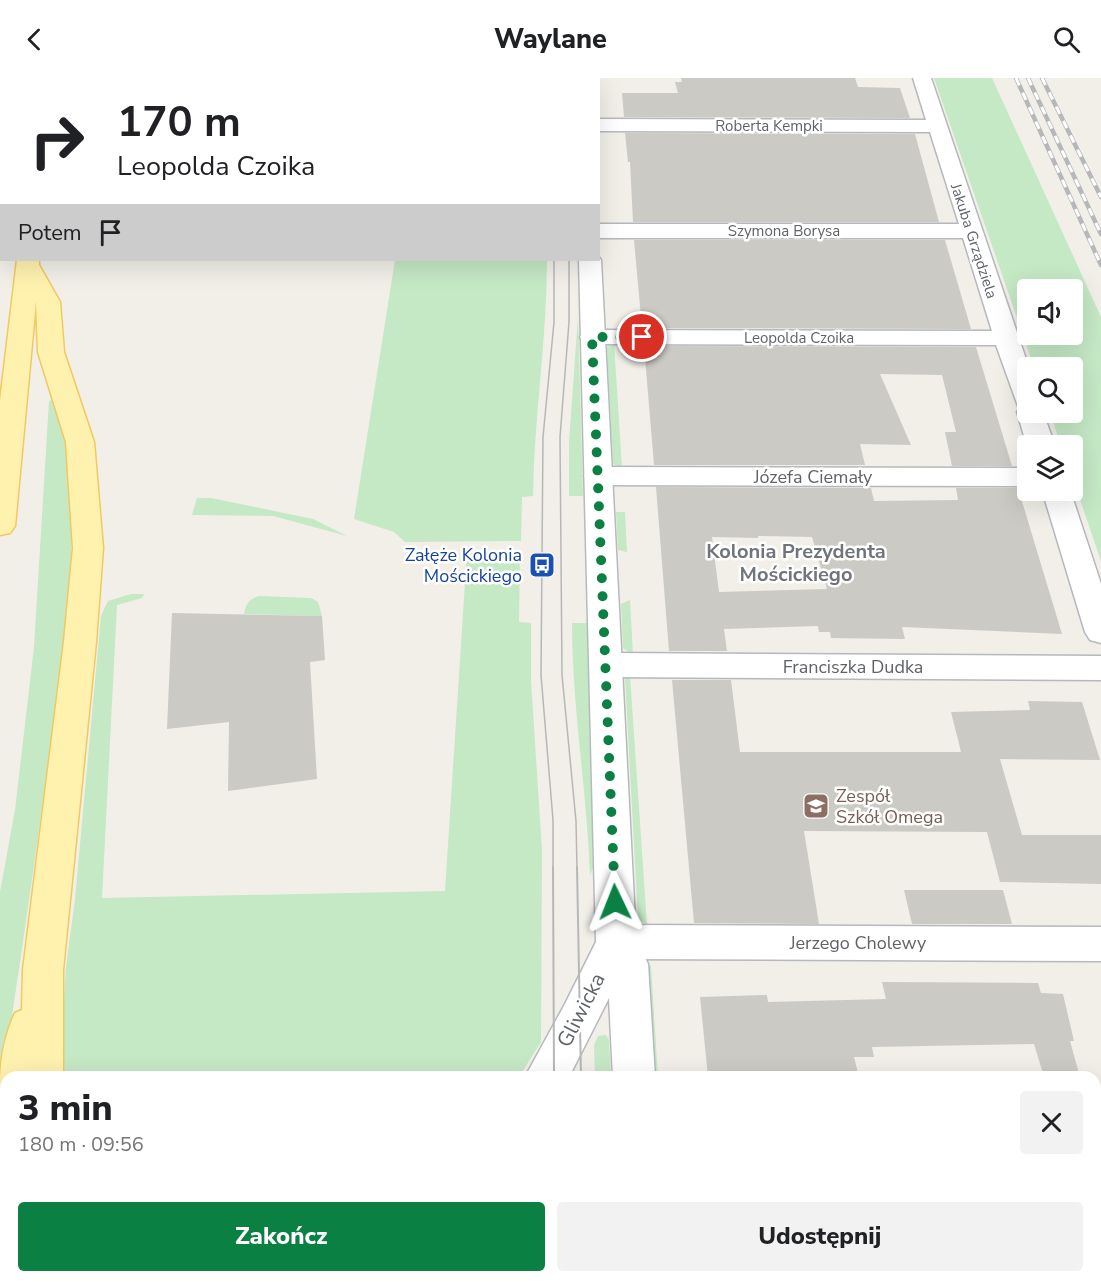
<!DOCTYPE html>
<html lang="pl">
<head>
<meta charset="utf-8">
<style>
  :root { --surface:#fff; --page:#f2f2f2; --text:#202124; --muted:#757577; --accent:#0b8043 }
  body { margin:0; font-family:"Nunito Sans",sans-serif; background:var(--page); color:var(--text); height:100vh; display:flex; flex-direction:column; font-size:22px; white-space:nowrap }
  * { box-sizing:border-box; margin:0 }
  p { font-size:20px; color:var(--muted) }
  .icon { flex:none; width:33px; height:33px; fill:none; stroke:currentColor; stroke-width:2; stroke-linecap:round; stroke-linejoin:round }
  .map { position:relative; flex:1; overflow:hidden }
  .side { position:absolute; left:0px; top:993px; width:1101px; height:212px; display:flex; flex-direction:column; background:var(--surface); border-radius:18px 18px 0 0; box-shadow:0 6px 24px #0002 }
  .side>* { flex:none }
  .hud { position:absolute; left:0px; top:0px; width:600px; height:183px; box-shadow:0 6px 24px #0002; background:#fff; color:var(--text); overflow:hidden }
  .buttons { position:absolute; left:1017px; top:201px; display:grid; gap:12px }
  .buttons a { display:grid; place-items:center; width:66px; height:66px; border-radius:6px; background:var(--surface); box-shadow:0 6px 24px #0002; font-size:30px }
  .pin { position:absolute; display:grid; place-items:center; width:51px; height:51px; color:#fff; margin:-26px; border:3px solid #fff; border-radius:50%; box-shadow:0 2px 6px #0007 }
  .me { position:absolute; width:66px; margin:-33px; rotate:358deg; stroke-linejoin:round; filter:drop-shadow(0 0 4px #0008) }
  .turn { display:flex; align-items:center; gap:21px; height:126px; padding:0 18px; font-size:27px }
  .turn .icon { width:78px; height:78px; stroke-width:2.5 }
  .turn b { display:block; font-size:42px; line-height:51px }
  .then { display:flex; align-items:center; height:57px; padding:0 18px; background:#0003; gap:12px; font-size:22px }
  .round { display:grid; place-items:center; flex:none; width:63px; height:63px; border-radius:6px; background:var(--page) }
  .head { display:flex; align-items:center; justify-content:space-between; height:102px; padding:0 18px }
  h1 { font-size:36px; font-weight:800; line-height:45px }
  .action { display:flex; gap:12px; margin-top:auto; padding:12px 18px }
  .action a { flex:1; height:69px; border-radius:6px; background:var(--accent); color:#fff; font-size:24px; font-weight:800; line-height:69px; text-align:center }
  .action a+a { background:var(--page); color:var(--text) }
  header { display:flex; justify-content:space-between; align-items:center; height:78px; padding:0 18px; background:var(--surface); font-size:27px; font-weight:800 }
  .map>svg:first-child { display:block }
  .green { fill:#c5e8c5; fill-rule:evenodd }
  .building { fill:#cccac5; fill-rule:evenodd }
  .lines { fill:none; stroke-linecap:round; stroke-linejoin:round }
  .street-casing { stroke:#b5b8bc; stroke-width:3 }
  .secondary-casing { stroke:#b6babf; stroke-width:3 }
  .primary-casing { stroke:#f2c960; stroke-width:3 }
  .street { fill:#fff; fill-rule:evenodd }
  .secondary { fill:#fff; fill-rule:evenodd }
  .primary { fill:#fff2af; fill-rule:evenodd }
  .tram-far1 { stroke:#b6b7b8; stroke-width:1.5 }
  .tram { stroke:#b6b7b8; stroke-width:2 }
  .rail-casing { stroke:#b6b7b8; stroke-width:4.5 }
  .rail { stroke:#fff; stroke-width:3; stroke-dasharray:8; stroke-linecap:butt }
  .route { stroke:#0b8043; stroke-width:10; stroke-dasharray:0 18 }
  .labels { text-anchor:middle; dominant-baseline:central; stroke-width:5; stroke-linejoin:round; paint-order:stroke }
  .far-street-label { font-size:15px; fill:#5f6368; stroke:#fff }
  .street-label { font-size:18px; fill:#5f6368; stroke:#fff }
  .transit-label { font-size:18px; fill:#164399; stroke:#fff; text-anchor:end }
  .education-label { font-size:18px; fill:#785e54; stroke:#fff; text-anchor:start }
  .neighbourhood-label { font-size:20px; font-weight:bold; fill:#70757a; stroke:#fff }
  .near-street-label { font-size:21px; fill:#5f6368; stroke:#fff }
</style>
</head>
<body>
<header><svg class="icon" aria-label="back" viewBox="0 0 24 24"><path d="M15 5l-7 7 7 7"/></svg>Waylane<svg class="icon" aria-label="search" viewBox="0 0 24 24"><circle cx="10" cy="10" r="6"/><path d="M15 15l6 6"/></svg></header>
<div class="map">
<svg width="1101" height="1204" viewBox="0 0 1101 1204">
  <rect width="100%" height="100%" fill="#f1efe8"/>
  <path class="green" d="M 934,0 L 992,0 L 1101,239 L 1101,483 L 1073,401 L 1072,368 L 1061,367 L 1050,335 L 1072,334 L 1072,290 L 1034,289 ZM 1028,212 L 1072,212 L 1072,256 L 1028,256 Z
    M 395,182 L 547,182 C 547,261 534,339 533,418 L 522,419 L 521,463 L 405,464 L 394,454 L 354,441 Z
    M 578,239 L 583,418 L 569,418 L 569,365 Z
    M 614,265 L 622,390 L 613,386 L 607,269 Z
    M 54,322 C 58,335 64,348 66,361 C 82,463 61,584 48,686 C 33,795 18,904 0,1013 L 0,814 L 15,732 L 34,569 L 49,323 Z
    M 197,420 L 211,420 L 313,441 L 347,458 L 273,438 L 192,437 Z
    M 616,434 L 625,434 L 627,474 L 618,472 Z
    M 520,473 L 519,544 L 531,545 L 531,603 L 542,772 L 541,964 L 519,999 L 59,999 L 66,889 L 75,821 L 101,538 L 108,523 L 131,516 L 144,516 L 142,520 L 117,527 L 102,820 L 445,813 L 467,474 Z
    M 259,518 L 311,520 L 318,524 L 322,538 L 244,536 C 246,526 249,521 259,518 Z
    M 630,522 L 633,577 L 623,570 L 621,526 Z
    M 572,545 L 587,545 L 593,790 L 590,797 C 587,713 572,629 572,545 Z
    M 630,598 L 647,847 L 638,841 L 625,600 Z
    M 640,886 L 651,888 L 658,999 L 646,999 Z
    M 606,957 L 609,962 L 611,999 L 595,999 L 594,967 L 598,958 Z
    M 49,1198 L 469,1199 L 468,1204 L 49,1204 Z"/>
  <path class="building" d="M 681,0 L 855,0 L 858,9 L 900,10 L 910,40 L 624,39 L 622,15 L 678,15 L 675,4 L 682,4 Z
    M 625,55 L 915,56 L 939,144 L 633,144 L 630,84 L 628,84 Z
    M 634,162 L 945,162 L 971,251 L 642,250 Z
    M 644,268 L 976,269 L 1012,388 L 952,388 L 945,354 L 956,354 L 942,297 L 880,296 L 911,367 L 860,366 L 865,387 L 654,387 Z
    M 656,409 L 871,410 L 874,423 L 958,422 L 956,410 L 1018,410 L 1062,556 L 902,549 L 905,561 L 831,560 L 830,554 L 819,554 L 818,548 L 724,551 L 727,573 L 669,573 ZM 758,458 L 812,459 L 827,511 L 719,514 L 712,459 L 758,460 Z
    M 172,535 L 322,538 L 325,582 L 310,584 L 317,701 L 228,713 L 229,644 L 167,651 Z
    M 672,602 L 731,602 L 740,674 L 961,674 L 951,634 L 1030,632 L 1028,623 L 1082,624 L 1100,682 L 1000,681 L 1022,757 L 1101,757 L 1101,806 L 1000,804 L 987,754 L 804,753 L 819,846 L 694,845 Z
    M 904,812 L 1003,812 L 1012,846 L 912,846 Z
    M 882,904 L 1038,905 L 1041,915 L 1063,916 L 1074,963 L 1070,963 L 1080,999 L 1044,999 L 1034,966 L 872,969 L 874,979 L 854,979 L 859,999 L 708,999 L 700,919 L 767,917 L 768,924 L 886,921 Z"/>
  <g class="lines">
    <g class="street-casing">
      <path id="street" d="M 913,0 L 931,0 L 1029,290 L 1028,334 L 1043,334 L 1055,368 L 1027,368 L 1017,334 L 1019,331 L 996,267 L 592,266 L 583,264 L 580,259 L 583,254 L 592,252 L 992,253 L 963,160 L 598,160 L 598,146 L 959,146 L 930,54 L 598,53 L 598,41 L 926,42 Z
        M 598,389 L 1028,390 L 1028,408 L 598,407 L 588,404 L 584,398 L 588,392 Z
        M 1042,412 L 1070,412 L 1101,506 L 1101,565 L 1090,562 L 1085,554 Z
        M 606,575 L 1101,578 L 1101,602 L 606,599 L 594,595 L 590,587 L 594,579 Z
        M 616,847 L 1101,849 L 1101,883 L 616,881 L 602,876 L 596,864 L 602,852 Z"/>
    </g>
    <g class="secondary-casing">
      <path id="secondary" d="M 573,0 L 591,0 L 591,2 L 573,2 Z
        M 598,178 L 601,182 L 636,862 L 648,886 L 655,999 L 613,999 L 609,920 L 569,999 L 525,999 L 565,926 L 596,864 L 579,182 L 598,182 Z
        M 471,1198 L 519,1198 L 519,1204 L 471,1204 Z
        M 619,1198 L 667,1198 L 668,1204 L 620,1204 Z"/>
    </g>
    <g class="primary-casing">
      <path id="primary" d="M 18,0 L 36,0 L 36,2 L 18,2 Z
        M 65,0 L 83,0 L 64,2 Z
        M 0,59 L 2,59 L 0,76 Z
        M 17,182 L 39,182 L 39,187 L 60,224 L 64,274 L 94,364 L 103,470 L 96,564 L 63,892 L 63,999 L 6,999 L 6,1015 L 0,1009 C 0,982 4,959 15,935 L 22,932 L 23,892 L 64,564 L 73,470 L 66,364 L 38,274 L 36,223 L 15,448 L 10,455 L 0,457 L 0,323 Z
        M 6,1033 L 6,1109 L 0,1112 L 0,1035 Z
        M 6,1192 L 6,1198 L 51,1198 L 51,1204 L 3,1204 Z"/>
    </g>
    <use href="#street" class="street"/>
    <use href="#secondary" class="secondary"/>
    <use href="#primary" class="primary"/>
    <path class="tram-far1" d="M 569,182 L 569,244 L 560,359 L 562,597 L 576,743 L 577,790
      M 553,790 L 553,742 L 541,597 L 543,359 L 554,244 L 554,182"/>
    <path class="tram" d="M 553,789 L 554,999
      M 577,789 L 581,999
      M 555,1198 L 555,1204
      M 585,1198 L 585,1204"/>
    <g class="rail-casing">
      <path id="rail" d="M 1016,0 L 1101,187
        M 1028,0 L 1101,156
        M 1042,0 L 1101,119"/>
    </g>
    <use href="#rail" class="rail"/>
  </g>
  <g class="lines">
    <path class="route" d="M 615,824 L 592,259 L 642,259"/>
  </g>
  <defs>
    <g id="bus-square" transform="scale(1.35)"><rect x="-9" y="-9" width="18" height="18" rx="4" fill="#1a4fb4" stroke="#fff"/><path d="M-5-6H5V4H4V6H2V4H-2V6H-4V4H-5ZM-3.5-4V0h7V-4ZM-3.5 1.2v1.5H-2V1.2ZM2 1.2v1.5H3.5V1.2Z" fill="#fff"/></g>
    <g id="school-square" transform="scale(1.35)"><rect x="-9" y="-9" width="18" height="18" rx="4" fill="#8d6e63" stroke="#fff"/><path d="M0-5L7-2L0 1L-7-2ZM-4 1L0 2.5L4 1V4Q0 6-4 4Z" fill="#fff"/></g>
  </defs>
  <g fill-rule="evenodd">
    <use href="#bus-square" x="542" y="487"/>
    <use href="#school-square" x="816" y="728"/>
  </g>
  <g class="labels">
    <g class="far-street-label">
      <text x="769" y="48">Roberta Kempki</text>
      <text x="784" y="153">Szymona Borysa</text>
      <text transform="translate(974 163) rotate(72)">Jakuba Grządziela</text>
      <text x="799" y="260">Leopolda Czoika</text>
    </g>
    <g class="street-label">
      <text x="813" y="399">Józefa Ciemały</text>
      <text x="853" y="589">Franciszka Dudka</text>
      <text x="858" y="865">Jerzego Cholewy</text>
    </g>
    <g class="transit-label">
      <text x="522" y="477">Załęże Kolonia<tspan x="522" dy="21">Mościckiego</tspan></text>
    </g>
    <g class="education-label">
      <text x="836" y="718">Zespół<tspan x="836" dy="21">Szkół Omega</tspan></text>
    </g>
    <g class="neighbourhood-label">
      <text x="796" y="473">Kolonia Prezydenta<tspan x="796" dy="23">Mościckiego</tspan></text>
    </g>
    <g class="near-street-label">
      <text transform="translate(581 932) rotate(-63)">Gliwicka</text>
    </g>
  </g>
</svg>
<div class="buttons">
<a><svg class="icon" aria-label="sound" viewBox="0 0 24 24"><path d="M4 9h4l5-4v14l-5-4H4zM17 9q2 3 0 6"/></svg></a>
<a><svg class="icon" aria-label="search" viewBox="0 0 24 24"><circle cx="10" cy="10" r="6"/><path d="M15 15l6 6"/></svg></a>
<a><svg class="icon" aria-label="layers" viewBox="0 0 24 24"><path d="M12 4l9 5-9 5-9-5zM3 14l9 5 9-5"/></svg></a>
</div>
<div class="pin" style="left:642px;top:259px;background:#d93025"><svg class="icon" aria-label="arrive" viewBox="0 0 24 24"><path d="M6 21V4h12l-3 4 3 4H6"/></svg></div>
<svg class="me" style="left:615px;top:824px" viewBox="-20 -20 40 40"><path d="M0-17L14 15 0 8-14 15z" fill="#0b8043" stroke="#fff" stroke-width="4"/></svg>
<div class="hud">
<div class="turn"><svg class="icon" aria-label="right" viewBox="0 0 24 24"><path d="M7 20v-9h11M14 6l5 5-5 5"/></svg><div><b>170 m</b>Leopolda Czoika</div></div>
<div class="then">Potem<svg class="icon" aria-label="arrive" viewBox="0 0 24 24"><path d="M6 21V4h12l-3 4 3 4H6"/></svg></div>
</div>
<section class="side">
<div class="head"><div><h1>3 min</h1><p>180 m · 09:56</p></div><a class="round"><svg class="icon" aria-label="close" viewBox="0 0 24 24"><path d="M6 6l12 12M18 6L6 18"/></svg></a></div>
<div class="action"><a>Zakończ</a><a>Udostępnij</a></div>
</section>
</div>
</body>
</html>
